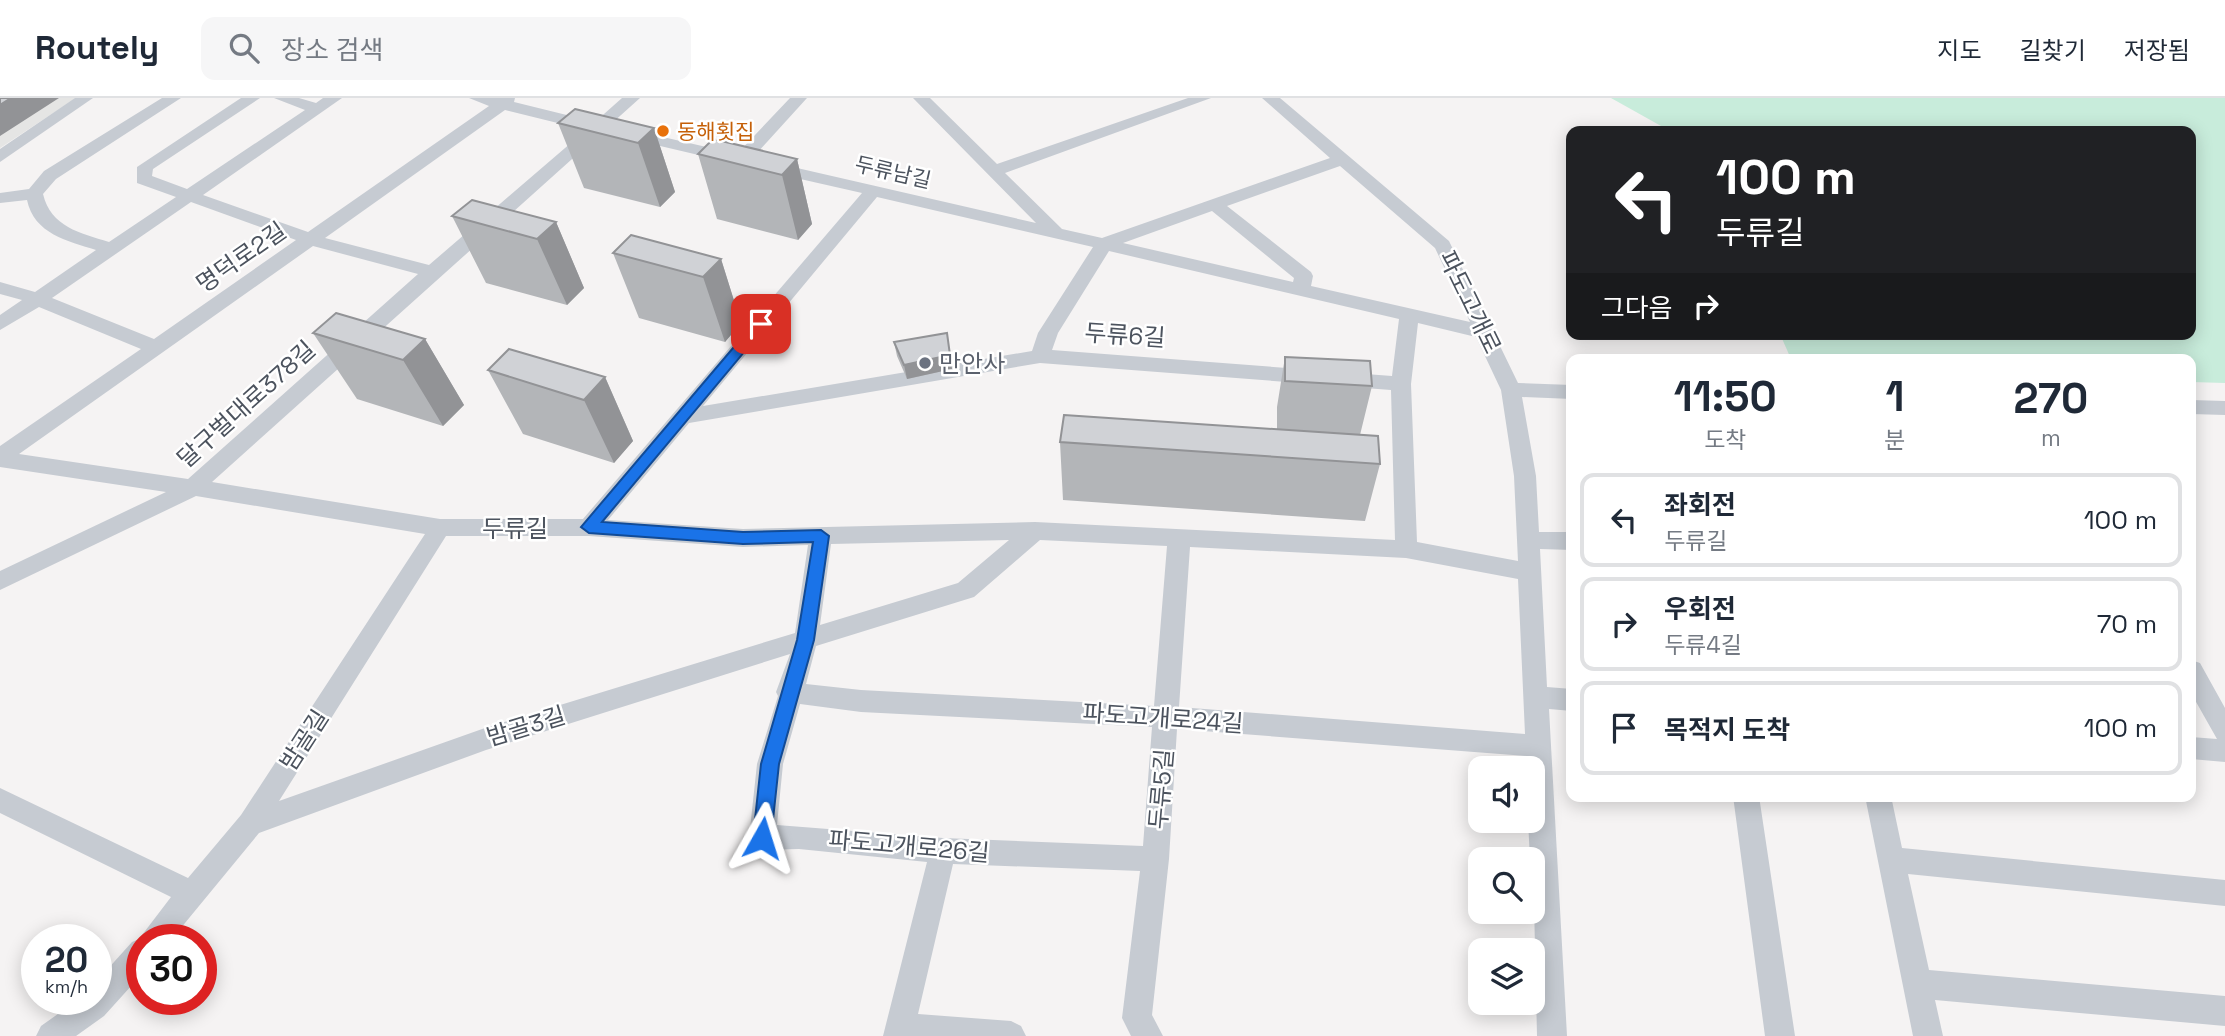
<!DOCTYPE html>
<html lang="ko">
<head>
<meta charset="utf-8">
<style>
  :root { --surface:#fff; --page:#f6f6f7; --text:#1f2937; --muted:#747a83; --line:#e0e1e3 }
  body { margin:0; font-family:"Space Grotesk","Noto Sans KR",sans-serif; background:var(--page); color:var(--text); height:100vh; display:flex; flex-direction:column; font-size:26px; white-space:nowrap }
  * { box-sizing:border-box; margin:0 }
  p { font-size:23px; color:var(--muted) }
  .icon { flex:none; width:38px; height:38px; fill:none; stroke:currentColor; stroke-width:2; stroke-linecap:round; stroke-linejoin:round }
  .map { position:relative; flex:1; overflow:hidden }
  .panel { position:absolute; left:1566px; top:256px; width:630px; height:448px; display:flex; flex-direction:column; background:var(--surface); border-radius:14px; box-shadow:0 4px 18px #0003 }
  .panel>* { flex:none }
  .top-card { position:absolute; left:1566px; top:28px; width:630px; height:214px; border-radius:14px; box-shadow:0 4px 18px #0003; background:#202124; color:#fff; overflow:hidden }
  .fabs { position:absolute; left:1468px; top:658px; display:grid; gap:14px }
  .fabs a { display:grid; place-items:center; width:77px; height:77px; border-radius:14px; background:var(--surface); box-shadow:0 4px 18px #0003; font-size:35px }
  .speed { position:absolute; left:21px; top:826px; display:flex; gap:14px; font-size:35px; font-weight:700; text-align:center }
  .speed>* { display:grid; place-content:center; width:91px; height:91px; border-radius:50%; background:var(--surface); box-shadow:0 4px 18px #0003; line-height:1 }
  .speed small { font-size:18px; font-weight:400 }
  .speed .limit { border:10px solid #d22; background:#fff; color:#111 }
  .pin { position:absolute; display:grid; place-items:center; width:60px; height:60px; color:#fff; margin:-30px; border-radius:14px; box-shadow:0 4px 10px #0006 }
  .me { position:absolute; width:77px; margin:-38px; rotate:6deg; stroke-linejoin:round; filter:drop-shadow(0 0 5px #0008) }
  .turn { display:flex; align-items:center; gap:24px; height:147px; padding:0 35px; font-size:32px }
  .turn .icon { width:91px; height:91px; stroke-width:2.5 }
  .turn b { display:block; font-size:49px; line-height:60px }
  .then { display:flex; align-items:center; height:66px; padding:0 35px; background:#0003; gap:14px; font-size:26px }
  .eta { display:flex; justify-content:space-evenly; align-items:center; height:119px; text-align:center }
  .eta b { font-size:42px; font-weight:700; line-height:49px }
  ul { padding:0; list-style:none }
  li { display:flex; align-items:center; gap:21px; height:94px; margin:0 14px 10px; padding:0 21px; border:4px solid var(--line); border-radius:14px }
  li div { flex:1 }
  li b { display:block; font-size:26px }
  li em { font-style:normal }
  header { display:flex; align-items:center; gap:42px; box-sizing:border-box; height:98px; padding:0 35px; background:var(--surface); border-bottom:2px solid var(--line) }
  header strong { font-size:33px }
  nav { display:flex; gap:38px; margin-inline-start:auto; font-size:24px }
  .search { width:490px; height:63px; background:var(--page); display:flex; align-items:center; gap:18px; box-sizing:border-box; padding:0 24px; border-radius:14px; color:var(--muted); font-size:26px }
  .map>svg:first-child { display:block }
  .education { fill:#e5e5e4 }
  .green { fill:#c8ecdb }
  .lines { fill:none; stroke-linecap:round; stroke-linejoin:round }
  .minor { fill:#c6cbd2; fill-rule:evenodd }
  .wall { fill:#b3b5b8 }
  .shaded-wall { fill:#929396 }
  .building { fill:#d0d2d6; stroke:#929396; stroke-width:2 }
  .route { fill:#1a73e8; stroke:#114b97; stroke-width:2 }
  .food-dot { fill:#e8710a; stroke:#fff; stroke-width:2.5 }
  .worship-dot { fill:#6b7280; stroke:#fff; stroke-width:2.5 }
  .labels { text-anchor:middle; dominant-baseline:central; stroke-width:5; stroke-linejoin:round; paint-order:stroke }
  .far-food-label { font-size:21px; fill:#c56008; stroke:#fff; text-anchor:start }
  .far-street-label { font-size:21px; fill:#4c535e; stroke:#fff }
  .street-label { font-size:24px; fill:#4c535e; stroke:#fff }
  .worship-label { font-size:24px; fill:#5b616d; stroke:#fff; text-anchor:start }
</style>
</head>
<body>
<header>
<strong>Routely</strong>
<div class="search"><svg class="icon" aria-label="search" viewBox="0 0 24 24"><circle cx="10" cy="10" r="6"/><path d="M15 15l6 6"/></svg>장소 검색</div>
<nav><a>지도</a><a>길찾기</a><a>저장됨</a></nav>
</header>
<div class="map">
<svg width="2225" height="938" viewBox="0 0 2225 938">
  <rect width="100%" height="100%" fill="#f5f3f3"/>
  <path class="education" d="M 0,0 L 76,0 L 0,50 Z"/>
  <path class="green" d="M 1611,0 L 2225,0 L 2225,285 L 2191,284 L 2191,261 L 1791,261 L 1780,236 L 2191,236 L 2191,33 L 1670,33 Z"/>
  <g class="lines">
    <path class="minor" d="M 75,0 L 93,0 L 0,64 L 0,51 Z
      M 162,0 L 181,0 L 56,81 L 43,96 C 51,129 80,135 109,144 L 176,99 L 137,85 L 137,69 L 241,0 L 260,0 L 153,71 L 152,78 L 187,91 L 305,12 L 274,0 L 299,0 L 316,5 L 323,0 L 342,0 L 203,97 L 308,134 L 489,8 L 469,0 L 515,0 L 514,4 L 595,24 L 622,0 L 640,0 L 212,384 L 440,421 L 583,421 L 862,95 L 765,73 L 763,69 L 765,65 L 771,64 L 1036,125 L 913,0 L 930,0 L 997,66 L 1188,0 L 1211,0 L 1005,75 L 1062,131 L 1102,140 L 1330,60 L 1262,0 L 1280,0 L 1449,143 L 1518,285 L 1572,287 L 1572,301 L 1522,299 L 1536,378 L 1539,434 L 1572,434 L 1572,452 L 1540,451 L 1547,589 L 1572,591 L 1572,613 L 1549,611 L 1567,938 L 1537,938 L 1533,761 L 1530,761 L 1528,723 L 1533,723 L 1533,670 L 1526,670 L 1526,658 L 1177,631 L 1169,761 L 1152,917 L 1163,938 L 1131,938 L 1122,920 L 1140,773 L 953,766 L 918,916 L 1011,923 L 1021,928 L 1026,938 L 883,938 L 927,764 L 799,751 L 762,752 L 753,749 L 749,740 L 757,666 L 778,598 L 776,594 L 790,556 L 486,652 L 259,735 L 171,842 L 142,842 L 142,876 L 104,918 L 76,938 L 36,938 L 41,928 L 79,901 L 96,901 L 96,884 L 132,844 L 139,841 L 171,799 L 0,715 L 0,690 L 188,780 L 241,717 L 425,436 L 196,398 L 0,492 L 0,473 L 166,394 L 0,369 L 0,348 L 141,251 L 39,209 L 0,232 L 0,217 L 22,202 L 0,196 L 0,184 L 35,194 L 96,152 C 68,143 34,136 27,102 L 0,105 L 0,95 L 29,91 L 44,73 ZM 505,12 L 586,32 L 429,167 L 325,140 ZM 1340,68 L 1435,150 L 1470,224 L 1311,188 L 1313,178 L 1311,174 L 1227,108 ZM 877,99 L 1093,149 L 1038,235 L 1032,253 L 703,308 ZM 191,104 L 296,142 L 154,241 L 52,200 ZM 1212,113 L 1294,180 L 1293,184 L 1123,145 ZM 313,148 L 418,176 L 188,381 L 19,356 ZM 1109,153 L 1399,221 L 1392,278 L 1052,252 L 1058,235 ZM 1418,225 L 1476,239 L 1501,292 L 1514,378 L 1518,463 L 1417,444 L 1411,286 ZM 1040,265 L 1391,292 L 1395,442 L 1035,424 L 743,431 L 608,422 L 689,325 ZM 446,438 L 589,438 L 743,449 L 808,447 L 795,535 L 485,630 L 279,703 ZM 1009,442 L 958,485 L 820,527 L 831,446 ZM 1040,442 L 1167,448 L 1154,608 L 861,592 L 806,586 L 816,548 L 974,499 ZM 1190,449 L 1406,460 L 1518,481 L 1525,636 L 1179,609 ZM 800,606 L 861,614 L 1152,629 L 1143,748 L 943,740 L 777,727 L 783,666 Z
      M 790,0 L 807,0 L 747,66 L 741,67 L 622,39 L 620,36 L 628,31 L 737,56 Z
      M 2191,302 L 2225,303 L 2225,317 L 2191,316 Z
      M 2191,562 L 2200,565 L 2225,610 L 2225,664 L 2191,661 L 2191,639 L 2217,641 L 2191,595 Z
      M 1733,698 L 1759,698 L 1795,938 L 1765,938 Z
      M 1865,698 L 1891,698 L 1902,750 L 2225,782 L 2225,808 L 1908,776 L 1929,872 L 2225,898 L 2225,928 L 1935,902 L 1943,938 L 1913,938 Z"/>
  </g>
  <path class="wall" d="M 558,25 L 654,30 L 675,94 L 660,109 L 584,90 Z
    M 698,56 L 797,61 L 812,126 L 798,142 L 717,121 Z
    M 452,118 L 556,124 L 584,190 L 567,207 L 486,185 Z
    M 613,155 L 721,161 L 741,225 L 725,244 L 639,220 Z
    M 313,235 L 425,241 L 464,307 L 443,328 L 357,301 Z
    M 894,244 L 952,271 L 907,281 L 897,258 Z
    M 1285,259 L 1372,288 L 1360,337 L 1380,366 L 1365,423 L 1063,402 L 1060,344 L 1277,331 L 1277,309 Z
    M 488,272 L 605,279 L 633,343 L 614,365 L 523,336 Z"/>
  <path class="shaded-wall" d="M 11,0 L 59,0 L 0,38 L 0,7 Z
    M 654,30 L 675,94 L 660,109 L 638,45 Z
    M 797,61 L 812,126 L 798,142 L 782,77 Z
    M 556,124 L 584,190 L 567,207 L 537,141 Z
    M 721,161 L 741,225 L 725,244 L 703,179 Z
    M 947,235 L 952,271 L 907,281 L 904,267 Z
    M 425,241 L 464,307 L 443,328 L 403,262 Z
    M 605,279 L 633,343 L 614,365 L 584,302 Z"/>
  <path class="building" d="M 0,0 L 11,0 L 0,7 Z
    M 575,11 L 654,30 L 638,45 L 558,25 Z
    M 713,41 L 797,61 L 782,77 L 698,56 Z
    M 472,102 L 556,124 L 537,141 L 452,118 Z
    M 631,137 L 721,161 L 703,179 L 613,155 Z
    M 336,215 L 425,241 L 403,262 L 313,235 Z
    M 947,235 L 950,257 L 904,267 L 894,244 Z
    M 509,251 L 605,279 L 584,302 L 488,272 Z
    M 1285,259 L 1370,263 L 1372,288 L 1285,283 Z
    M 1064,317 L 1378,338 L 1380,366 L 1060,344 Z"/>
  <path class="route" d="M 761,222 L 765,223 L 765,229 L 602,424 L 743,434 L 821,432 L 829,438 L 814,542 L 779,666 L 771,740 L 769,747 L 762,749 L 756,747 L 753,740 L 761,666 L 797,542 L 813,444 L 743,446 L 589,435 L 581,429 L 756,223 Z"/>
  <circle class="food-dot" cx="663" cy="33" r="7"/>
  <circle class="worship-dot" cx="925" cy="265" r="7"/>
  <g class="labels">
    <g class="far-food-label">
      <text x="677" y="33">동해횟집</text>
    </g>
    <g class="far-street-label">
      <text transform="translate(893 74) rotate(13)">두류남길</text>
    </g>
    <g class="street-label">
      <text transform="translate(241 159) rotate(-35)">명덕로2길</text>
      <text transform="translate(1470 204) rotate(64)">파도고개로</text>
      <text transform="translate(1125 237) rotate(4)">두류6길</text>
      <text transform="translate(246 306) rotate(-42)">달구벌대로378길</text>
      <text x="515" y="430">두류길</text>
      <text transform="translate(1163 620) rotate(4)">파도고개로24길</text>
      <text transform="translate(526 628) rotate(-17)">밤골3길</text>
      <text transform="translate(304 642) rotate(-57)">밤골길</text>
      <text transform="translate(1161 691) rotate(-85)">두류5길</text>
      <text transform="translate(909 748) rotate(5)">파도고개로26길</text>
    </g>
    <g class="worship-label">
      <text x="939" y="265">만안사</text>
    </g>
  </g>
</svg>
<div class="fabs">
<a><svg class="icon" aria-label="sound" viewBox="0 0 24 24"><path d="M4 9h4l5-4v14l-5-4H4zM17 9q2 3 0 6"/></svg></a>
<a><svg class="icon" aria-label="search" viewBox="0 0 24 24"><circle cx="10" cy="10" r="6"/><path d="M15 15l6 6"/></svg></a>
<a><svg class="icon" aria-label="layers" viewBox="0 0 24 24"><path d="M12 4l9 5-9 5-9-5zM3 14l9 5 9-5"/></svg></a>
</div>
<div class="speed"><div>20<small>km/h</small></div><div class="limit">30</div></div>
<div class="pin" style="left:761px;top:226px;background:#d93025"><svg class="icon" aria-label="arrive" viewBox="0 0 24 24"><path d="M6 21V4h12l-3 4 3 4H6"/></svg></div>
<svg class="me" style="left:762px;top:740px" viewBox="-20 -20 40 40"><path d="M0-17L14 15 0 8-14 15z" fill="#1a73e8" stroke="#fff" stroke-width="4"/></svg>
<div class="top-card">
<div class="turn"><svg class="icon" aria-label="left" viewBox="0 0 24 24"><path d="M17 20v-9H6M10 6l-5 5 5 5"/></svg><div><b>100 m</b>두류길</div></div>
<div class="then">그다음<svg class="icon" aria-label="right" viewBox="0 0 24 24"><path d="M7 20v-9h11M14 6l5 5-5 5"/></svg></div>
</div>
<section class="panel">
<div class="eta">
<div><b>11:50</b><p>도착</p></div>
<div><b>1</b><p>분</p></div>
<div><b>270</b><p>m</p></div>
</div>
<ul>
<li><svg class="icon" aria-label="left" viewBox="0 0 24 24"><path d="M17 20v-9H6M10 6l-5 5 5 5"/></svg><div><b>좌회전</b><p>두류길</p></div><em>100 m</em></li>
<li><svg class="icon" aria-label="right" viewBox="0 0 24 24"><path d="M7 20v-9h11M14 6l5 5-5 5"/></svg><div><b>우회전</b><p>두류4길</p></div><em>70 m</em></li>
<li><svg class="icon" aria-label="arrive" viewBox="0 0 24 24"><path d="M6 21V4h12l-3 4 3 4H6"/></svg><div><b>목적지 도착</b></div><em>100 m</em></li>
</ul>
</section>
</div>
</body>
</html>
